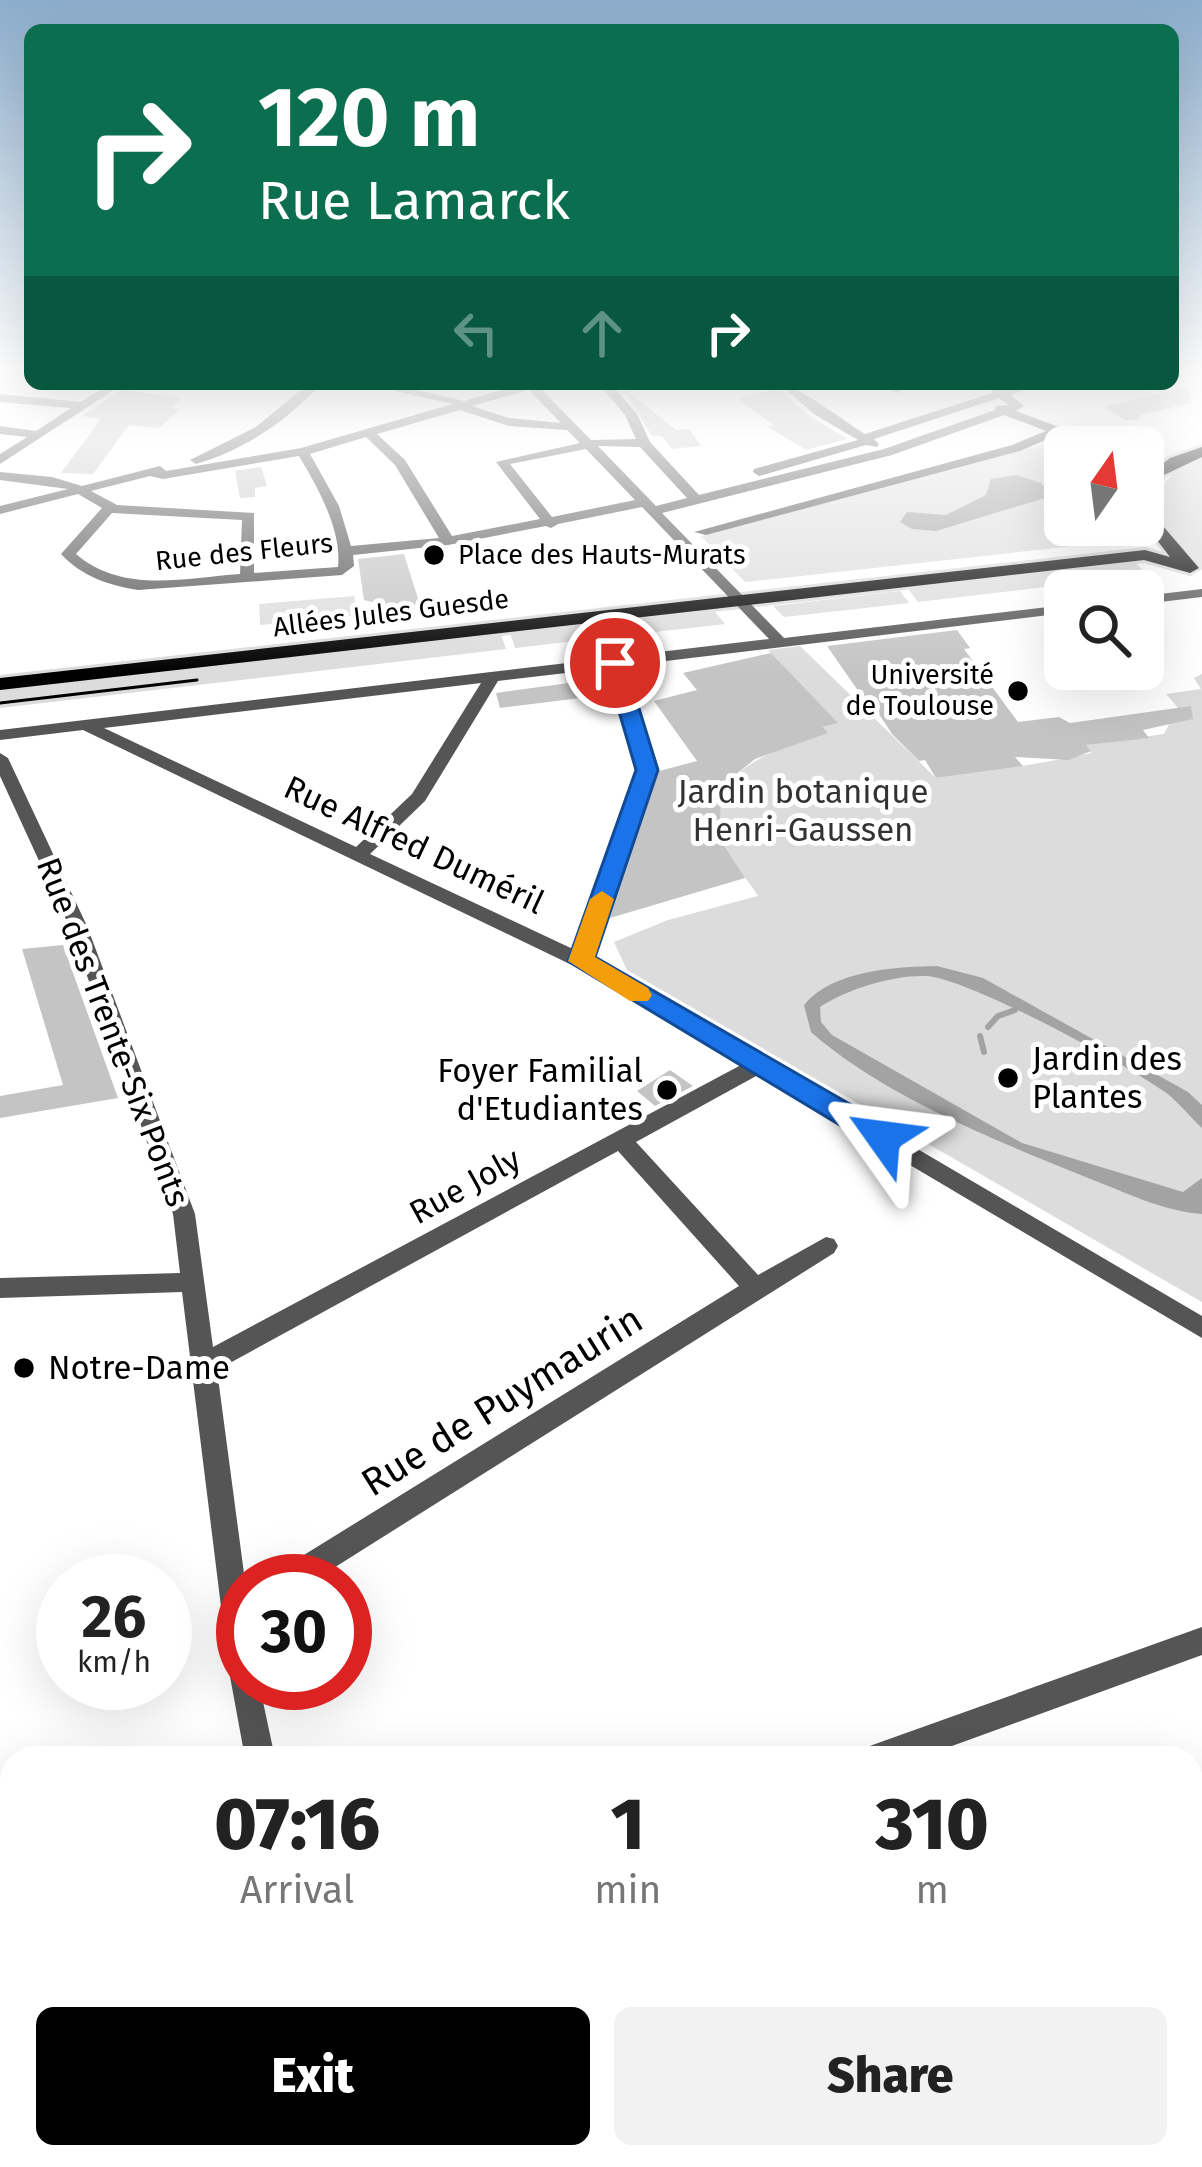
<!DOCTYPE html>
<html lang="en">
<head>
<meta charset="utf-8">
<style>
  :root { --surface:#fff; --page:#f2f2f2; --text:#222; --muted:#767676; --accent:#000 }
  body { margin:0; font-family:"Fira Sans",sans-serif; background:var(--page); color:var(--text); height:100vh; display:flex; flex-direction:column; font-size:45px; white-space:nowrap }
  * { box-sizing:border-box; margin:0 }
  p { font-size:39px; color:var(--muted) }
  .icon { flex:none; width:66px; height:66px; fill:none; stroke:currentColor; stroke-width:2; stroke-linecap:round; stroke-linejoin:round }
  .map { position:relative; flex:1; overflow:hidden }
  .details { position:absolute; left:0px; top:1746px; width:1203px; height:423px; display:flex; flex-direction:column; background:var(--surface); border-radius:36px 36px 0 0; box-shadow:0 12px 48px #0002 }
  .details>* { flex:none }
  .hud { position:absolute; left:24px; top:24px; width:1155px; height:366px; border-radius:18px; box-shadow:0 12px 48px #0002; background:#0b6e4f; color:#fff; overflow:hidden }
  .needle { width:78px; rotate:14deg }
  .fabs { position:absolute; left:1044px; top:426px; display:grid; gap:24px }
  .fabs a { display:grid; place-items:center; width:120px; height:120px; border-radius:18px; background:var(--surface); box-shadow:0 12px 48px #0002; font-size:60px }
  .speed { position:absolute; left:36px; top:1554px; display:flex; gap:24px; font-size:60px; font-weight:700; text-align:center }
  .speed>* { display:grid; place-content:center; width:156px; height:156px; border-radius:50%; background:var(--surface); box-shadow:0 12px 48px #0002; line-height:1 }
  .speed small { font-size:30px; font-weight:400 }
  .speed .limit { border:18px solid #d22; background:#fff; color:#111 }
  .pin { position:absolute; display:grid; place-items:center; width:102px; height:102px; color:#fff; margin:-51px; border:6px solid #fff; border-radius:50%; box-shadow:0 3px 12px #0007 }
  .me { position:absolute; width:132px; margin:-66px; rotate:301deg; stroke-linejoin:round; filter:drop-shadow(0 0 9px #0008) }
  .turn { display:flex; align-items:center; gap:42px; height:252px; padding:0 36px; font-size:54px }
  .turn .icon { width:156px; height:156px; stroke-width:2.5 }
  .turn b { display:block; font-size:84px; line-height:102px }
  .lanes { display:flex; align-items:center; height:114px; padding:0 36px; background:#0003; justify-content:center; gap:60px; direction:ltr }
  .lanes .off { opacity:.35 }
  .eta { display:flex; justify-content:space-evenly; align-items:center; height:204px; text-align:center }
  .eta b { font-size:72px; font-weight:800; line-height:84px }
  .button { display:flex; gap:24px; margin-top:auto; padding:24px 36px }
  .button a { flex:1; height:138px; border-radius:18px; background:var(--accent); color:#fff; font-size:48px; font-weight:800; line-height:138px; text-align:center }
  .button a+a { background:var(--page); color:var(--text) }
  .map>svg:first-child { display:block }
  .green { fill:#dcdcdc }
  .water { fill:#a3a3a3 }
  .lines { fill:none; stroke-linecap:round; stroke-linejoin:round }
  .stream { stroke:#a3a3a3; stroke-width:6 }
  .building { fill:#c4c4c4 }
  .major-casing { stroke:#dbdbdb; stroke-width:6 }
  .minor { fill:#555; fill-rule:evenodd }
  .major { fill:#000; fill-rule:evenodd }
  .tram { stroke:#000; stroke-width:3 }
  .route { fill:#1a73e8; stroke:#114b97; stroke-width:3 }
  .slow { fill:#f59e0b }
  .poi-dot { fill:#000; stroke:#fff; stroke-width:4.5 }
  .labels { text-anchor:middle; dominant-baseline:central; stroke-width:10; stroke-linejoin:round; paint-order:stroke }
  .far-street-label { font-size:27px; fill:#000; stroke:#fff }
  .far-poi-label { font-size:27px; fill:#000; stroke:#fff; text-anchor:start }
  .park-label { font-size:33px; fill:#333; stroke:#fff }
  .street-label { font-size:33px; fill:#000; stroke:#fff }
  .poi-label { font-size:33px; fill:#000; stroke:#fff; text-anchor:start }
  .near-street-label { font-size:39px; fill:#000; stroke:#fff }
</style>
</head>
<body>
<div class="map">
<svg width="1202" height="2167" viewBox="0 0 1202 2167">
  <rect width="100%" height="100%" fill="#fff"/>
  <path class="green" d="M 1057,441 L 1074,447 L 1065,447 L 1065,525 L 1123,525 L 1129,535 L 1120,541 L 745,582 L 701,536 Z
    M 1202,459 L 1202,567 C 1155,529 1130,488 1202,459 Z
    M 1133,560 L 1147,575 L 918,602 L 906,586 Z
    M 900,591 L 909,603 L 784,617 L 773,606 Z
    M 354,596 L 358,615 L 260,625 L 259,604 Z
    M 711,607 L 725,624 L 515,648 L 509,630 Z
    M 500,632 L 506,649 L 0,708 L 0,689 Z
    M 800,646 L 936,778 C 993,770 1038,765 1091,753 L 1086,745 L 1164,734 L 1178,708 L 1166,694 L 1201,689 L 1194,678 L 1202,674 L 1202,1302 L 627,970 L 614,942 L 668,920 L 758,896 C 748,878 729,863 721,841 C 696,773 778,748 827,733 L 823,727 L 837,723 L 768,650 Z"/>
  <path class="water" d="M 1016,475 L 1041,483 L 1051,496 L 936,531 L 912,529 L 900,522 L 907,512 L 946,515 L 986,495 L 991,479 Z
    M 937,966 L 983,978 L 1188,1092 L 1202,1105 L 1202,1128 C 1191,1118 1181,1105 1169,1095 C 1132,1067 968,978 926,976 C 893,975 847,989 820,1007 L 821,1022 L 832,1035 L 1022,1143 L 1183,1192 L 1202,1178 L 1202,1214 C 1162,1211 1125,1192 1088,1178 C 999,1142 883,1096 811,1032 L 804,1005 C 833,970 894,967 937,966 Z"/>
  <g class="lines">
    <path class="stream" d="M 988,1027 L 998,1016 L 1015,1010
      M 980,1036 L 984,1052"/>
  </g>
  <path class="building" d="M 621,386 L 676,430 L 689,429 L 701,446 L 672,449 L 662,436 L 652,436 Z
    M 1188,387 L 1191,403 L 1141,415 L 1137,420 L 1125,420 L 1104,407 Z
    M 777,388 L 811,417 L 847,439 L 806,450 L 768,427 L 774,425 L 737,399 Z
    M 122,390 L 175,397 L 182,399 L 172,408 L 180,409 L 159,428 L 129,425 L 93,474 L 61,473 L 101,419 L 82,416 Z
    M 261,467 L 267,486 L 255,488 L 255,497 L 240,498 L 235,471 Z
    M 404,554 L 421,608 L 403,610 L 364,600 L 358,559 Z
    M 957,630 L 970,648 L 964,649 L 1018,722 L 1059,717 L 1070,723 L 1191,706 L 1193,719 L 1143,730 L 1149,738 L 1086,745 L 1091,751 L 1069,760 L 1015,757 L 1023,766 L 936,778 L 925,760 L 919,761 L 892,734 L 875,708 L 870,708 L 827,646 Z
    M 771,653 L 838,723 L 823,727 L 828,733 L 755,759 L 735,775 L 721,795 L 719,838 L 745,878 L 610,918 L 659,771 L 697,761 L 654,701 L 697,690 L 683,673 Z
    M 606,678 L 612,694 L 500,708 L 496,693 Z
    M 63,945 L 118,1098 L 0,1118 L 0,1096 L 63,1085 L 22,949 Z
    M 670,1070 L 693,1086 L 655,1106 L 637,1091 Z"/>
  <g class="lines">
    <g class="major-casing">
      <path id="major" d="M 1202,447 L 1202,457 L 1164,475 L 1153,498 L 1163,526 L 1199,568 L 1190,573 L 1144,560 L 0,690 L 0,678 L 1145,550 L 1170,557 L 1143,522 L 1143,479 L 1170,458 Z"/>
    </g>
    <path class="minor" d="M 109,384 L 123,384 L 0,464 L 0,454 L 27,437 L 0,434 L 0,426 L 36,431 L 71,408 L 0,402 L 0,394 L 81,402 Z
      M 308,384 L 321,384 C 287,421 244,450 196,464 L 190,460 L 256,427 Z
      M 365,384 L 390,384 L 464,401 L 522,384 L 541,384 L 539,387 L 591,440 L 636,439 L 625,415 L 599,384 L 611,384 L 637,414 L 650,442 L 699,495 L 884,449 L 995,410 L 996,406 L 1009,405 L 999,398 L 874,439 L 879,444 L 877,447 L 866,445 L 759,476 L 753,472 L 754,469 L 858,440 L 814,414 L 779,384 C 797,384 845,422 865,434 L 992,393 L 990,385 L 998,385 L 1002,390 L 1025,384 L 1045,384 L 1010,395 L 1024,406 L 1016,411 L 1104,444 L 1106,447 L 1089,447 L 1057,435 L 1020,451 L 706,535 L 694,532 L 1012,445 L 1046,431 L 1004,415 L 892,455 L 662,513 L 784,638 L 1065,605 L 1065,613 L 624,666 L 655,770 L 592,958 L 1202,1316 L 1202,1338 L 758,1075 L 636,1142 L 758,1275 L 826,1237 L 834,1239 L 838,1246 L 834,1253 L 313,1581 L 274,1581 L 278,1571 L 739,1286 L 618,1151 L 217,1370 L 245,1581 L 243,1683 L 259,1683 L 275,1758 L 245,1758 L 229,1671 L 182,1292 L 0,1298 L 0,1278 L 180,1273 L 173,1214 L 69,926 L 0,776 L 0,753 L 8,758 L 87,926 L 195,1214 L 213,1347 L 741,1065 L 574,966 L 83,730 L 0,740 L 0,730 L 769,639 L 642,507 L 558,524 L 551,528 L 546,526 L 448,545 L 353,555 L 354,566 L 342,575 L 138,590 C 108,585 83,577 61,554 L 102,508 L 78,494 L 0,514 L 0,506 L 68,489 L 0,480 L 0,472 L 52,477 L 82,486 L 160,466 L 166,471 L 301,448 L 453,404 ZM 529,390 L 561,423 L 509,418 L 472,406 ZM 460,410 L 509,426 L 567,430 L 580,443 L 496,462 L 540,519 L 452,536 L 405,460 L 377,434 ZM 366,437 L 395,465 L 439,538 L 351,546 L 339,506 L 310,454 ZM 598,446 L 640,447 L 687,498 L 656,506 ZM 586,449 L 635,500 L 552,517 L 510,464 ZM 299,456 C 318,488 342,530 338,567 L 254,573 L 254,513 L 117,505 L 91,491 L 150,476 L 163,479 ZM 112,513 L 242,520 L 240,574 C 183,578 123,594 76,554 ZM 609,668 L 639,770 L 575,950 L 370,854 L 425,801 L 498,681 ZM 481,683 L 412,794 L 356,847 L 104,728 Z
      M 882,384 L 897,384 L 903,389 L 897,393 Z
      M 1143,458 L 1168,465 L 1169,468 L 1163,472 L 1143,466 Z
      M 1202,589 L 1202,597 L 1143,604 L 1143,596 Z
      M 1202,1627 L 1202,1655 L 919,1758 L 863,1758 L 867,1747 L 878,1743 Z
      M 12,2081 L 12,2116 L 0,2121 L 0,2086 Z
      M 322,2157 L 358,2157 L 360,2167 L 324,2167 Z
      M 724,2157 L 761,2157 L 765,2167 L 729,2167 Z"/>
    <use href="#major" class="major"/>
    <path class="tram" d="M 0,703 L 197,680"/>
  </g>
  <linearGradient id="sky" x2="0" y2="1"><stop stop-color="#8cadcc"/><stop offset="0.55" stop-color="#fff"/><stop offset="1" stop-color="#fff" stop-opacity="0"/></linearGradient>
  <rect width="1202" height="674" fill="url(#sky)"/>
  <path class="route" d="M 608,659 L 625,663 L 658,770 L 595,957 L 893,1129 L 897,1137 L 893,1145 L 873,1145 L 568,961 L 636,770 L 605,663 Z"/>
  <path class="slow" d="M 602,891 L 614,899 L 595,957 L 648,988 L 652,995 L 648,1001 L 630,1001 L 568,961 L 590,899 Z"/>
  <g class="poi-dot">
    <circle cx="434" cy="555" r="12"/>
    <circle cx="1018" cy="691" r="12"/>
    <circle cx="1008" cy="1078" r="12"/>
    <circle cx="667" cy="1090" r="12"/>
    <circle cx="24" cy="1368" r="12"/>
  </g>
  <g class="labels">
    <g class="far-street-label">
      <text transform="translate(244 552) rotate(-6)">Rue des Fleurs</text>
      <text transform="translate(391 613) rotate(-7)">Allées Jules Guesde</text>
    </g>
    <g class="far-poi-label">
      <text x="458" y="555">Place des Hauts-Murats</text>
      <text x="994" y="675" text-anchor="end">Université<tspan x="994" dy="31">de Toulouse</tspan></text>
    </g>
    <g class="park-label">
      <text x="803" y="792">Jardin botanique<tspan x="803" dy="38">Henri-Gaussen</tspan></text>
    </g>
    <g class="street-label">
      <text transform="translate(414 845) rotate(25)">Rue Alfred Duméril</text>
      <text transform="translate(113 1032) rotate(69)">Rue des Trente-Six Ponts</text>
      <text transform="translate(465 1186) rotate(-29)">Rue Joly</text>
    </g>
    <g class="poi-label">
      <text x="1032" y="1059">Jardin des<tspan x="1032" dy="38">Plantes</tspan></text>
      <text x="643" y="1071" text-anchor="end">Foyer Familial<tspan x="643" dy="38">d'Etudiantes</tspan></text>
      <text x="48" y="1368">Notre-Dame</text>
    </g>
    <g class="near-street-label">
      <text transform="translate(502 1401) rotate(-32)">Rue de Puymaurin</text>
    </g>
  </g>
</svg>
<div class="fabs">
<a><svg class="needle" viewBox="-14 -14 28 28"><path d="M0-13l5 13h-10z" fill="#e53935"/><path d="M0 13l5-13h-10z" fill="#767676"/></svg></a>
<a><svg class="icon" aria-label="search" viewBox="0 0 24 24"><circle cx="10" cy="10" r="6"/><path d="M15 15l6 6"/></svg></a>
</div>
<div class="speed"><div>26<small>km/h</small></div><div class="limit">30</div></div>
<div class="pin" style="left:615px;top:663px;background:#d93025"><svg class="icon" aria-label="arrive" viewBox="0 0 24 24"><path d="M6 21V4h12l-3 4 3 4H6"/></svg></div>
<svg class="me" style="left:883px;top:1137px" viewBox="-20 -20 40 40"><path d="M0-17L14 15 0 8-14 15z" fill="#1a73e8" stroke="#fff" stroke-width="4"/></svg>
<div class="hud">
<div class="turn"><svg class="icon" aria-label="right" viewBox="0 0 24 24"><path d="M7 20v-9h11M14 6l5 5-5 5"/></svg><div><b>120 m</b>Rue Lamarck</div></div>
<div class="lanes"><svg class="icon off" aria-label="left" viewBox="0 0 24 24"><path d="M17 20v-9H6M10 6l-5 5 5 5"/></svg><svg class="icon off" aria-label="ahead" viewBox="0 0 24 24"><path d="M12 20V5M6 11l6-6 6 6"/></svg><svg class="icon" aria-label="right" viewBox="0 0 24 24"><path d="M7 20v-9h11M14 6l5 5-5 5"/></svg></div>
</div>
<section class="details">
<div class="eta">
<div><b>07:16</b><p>Arrival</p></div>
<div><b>1</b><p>min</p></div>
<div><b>310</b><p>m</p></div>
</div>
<div class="button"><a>Exit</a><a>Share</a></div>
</section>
</div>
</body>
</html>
